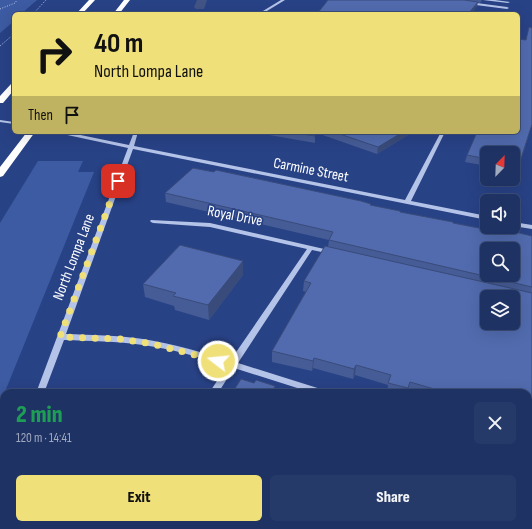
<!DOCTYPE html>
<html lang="en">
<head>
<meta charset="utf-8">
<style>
  :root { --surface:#1e3264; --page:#263a6a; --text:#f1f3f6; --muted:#a1aabf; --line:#3c4d78; --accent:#efe07a }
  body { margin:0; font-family:"Sofia Sans Condensed",sans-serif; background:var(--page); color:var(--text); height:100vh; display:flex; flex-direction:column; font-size:15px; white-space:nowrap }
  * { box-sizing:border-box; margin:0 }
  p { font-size:13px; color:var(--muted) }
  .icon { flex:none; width:22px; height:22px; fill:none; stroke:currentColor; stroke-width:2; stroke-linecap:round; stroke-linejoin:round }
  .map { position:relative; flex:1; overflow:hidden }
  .sheet { position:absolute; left:0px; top:389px; width:532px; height:140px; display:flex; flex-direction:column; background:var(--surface); border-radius:12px 12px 0 0; box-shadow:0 4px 16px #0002,0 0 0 1px var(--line) }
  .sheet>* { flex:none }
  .hud { position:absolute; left:12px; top:12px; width:508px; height:122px; border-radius:6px; box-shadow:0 4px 16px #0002,0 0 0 1px var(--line); background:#efe07a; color:#111; overflow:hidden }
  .needle { width:26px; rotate:23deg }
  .buttons { position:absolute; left:480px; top:146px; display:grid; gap:8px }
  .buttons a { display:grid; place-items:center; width:40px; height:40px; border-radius:6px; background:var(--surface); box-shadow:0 4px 16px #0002,0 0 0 1px var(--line); font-size:20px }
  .pin { position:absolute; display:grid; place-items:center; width:34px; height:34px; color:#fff; margin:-17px; border-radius:8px; box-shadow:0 2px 6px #0006 }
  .me { position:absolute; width:44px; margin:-22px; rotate:286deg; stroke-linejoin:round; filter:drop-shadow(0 0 3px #0008) }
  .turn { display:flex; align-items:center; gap:14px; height:84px; padding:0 16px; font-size:18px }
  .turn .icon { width:52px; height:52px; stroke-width:2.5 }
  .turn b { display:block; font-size:28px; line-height:34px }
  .then { display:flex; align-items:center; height:38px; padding:0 16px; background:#0003; gap:8px; font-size:15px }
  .round { display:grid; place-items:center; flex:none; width:42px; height:42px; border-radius:6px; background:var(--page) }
  .summary { display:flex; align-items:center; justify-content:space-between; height:68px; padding:0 16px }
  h1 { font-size:24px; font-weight:800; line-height:30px; color:#1e9e55 }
  .action { display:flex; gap:8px; margin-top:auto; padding:8px 16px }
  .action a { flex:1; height:46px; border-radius:6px; background:var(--accent); color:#111; font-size:16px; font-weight:800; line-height:46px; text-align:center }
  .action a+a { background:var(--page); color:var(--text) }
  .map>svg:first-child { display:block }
  .green { fill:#3d5ba2 }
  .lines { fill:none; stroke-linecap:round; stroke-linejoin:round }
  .canal { fill:#415485; fill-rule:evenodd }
  .path { stroke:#b4c3e8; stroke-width:1; stroke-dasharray:1 1.5; stroke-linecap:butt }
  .minor { fill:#b4c3e8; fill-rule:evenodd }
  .highway { fill:#fff; fill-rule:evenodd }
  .wall { fill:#465c96 }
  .shaded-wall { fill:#394b7a }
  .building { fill:#516bae; stroke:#394b7a; fill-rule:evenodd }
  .route { stroke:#efe07a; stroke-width:7; stroke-dasharray:0 12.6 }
  .labels { text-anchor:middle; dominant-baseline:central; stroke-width:3.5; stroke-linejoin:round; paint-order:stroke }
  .street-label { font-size:15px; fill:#fff; stroke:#284286 }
</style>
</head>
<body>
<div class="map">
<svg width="532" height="529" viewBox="0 0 532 529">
  <rect width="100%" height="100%" fill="#284286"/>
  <path class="green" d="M 0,0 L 37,0 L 21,14 L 14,14 L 14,21 L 0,33 Z
    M 38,161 L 83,161 L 78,172 L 94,172 L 0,404 L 0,223 Z"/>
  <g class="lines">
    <path class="canal" d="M 197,0 L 207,0 L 204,9 L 196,9 L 194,7 Z"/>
    <path class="path" d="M 0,9 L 15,3 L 17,0
      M 33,14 L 46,0
      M 0,46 L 14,34"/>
    <path class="minor" d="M 281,0 L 285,0 L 262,14 L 258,14 Z
      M 483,0 L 495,0 L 510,2 L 508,3 Z
      M 469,2 L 507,7 L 509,8 L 507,9 L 468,4 Z
      M 0,120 L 14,122 L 14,124 L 0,122 Z
      M 56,132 L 66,132 L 129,145 L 134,132 L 138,132 L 134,146 L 405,200 L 441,132 L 445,132 L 411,201 L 487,216 L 487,220 L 133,149 L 66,334 C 91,335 117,335 143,339 C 173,344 202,352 230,361 L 307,249 L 210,227 L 153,223 L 151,222 L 150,221 L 151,220 L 210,223 L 333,251 L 334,252 L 331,254 L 312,250 L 238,363 L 327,391 L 328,393 L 313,393 L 234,368 L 218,393 L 209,393 L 227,366 C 200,357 172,349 143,345 C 117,341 90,341 64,340 L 44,393 L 36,393 L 128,148 L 58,133 Z
      M 513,222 L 532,225 L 532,229 L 513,226 Z
      M 528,452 L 532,453 L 532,461 L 528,460 Z
      M 4,490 L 4,509 L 0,511 L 0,492 Z
      M 118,525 L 130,525 L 129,529 L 117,529 Z"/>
    <path class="highway" d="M 89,0 L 95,0 L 82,14 L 76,14 Z
      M 124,0 L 130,0 L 119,14 L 113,14 Z
      M 11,84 L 14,84 L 14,90 L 3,103 L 0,103 L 0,96 Z
      M 27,132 L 35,132 L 3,176 L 0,177 L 0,167 Z"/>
  </g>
  <path class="wall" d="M 328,0 L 482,0 L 480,3 L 477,2 L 477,6 L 471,14 L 317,14 Z
    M 532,28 L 532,125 L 518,169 L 513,168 L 513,153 L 487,153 L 487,166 L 465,162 L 467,155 L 518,132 Z
    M 258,132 L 413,132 L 377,154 L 314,132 L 315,136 L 315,143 L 258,133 Z
    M 165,193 L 371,204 L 371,205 L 400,212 L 453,223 L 510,234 L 532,236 L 532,430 L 528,429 L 528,393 L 410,393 L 408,392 L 407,393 L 387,393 L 388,385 L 355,375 L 353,379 L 313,368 L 312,371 L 272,362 L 272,351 L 306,292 L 303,291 L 304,281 L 328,247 L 329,240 L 166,202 Z
    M 243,261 L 243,275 L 209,320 L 175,310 L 174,306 L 145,297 L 143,284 Z"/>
  <path class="shaded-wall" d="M 478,2 L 477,6 L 471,14 L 468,14 Z
    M 532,124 L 532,125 L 518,169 L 520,162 Z
    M 403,132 L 413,132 L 377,154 L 378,147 Z
    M 243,261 L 243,275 L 209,320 L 208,305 Z
    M 314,358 L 313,368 L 312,371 L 313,361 Z
    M 356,365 L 355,375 L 353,379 L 354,369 Z"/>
  <path class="building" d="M 328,0 L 464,0 L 478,2 L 468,14 L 317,14 Z
    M 529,27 L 532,28 L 532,124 L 520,162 L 513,161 L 513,153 L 487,153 L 487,159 L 467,155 L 477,132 L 518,132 L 518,39 L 526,40 Z
    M 291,132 L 314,132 L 315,136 Z
    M 334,132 L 403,132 L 378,147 Z
    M 193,168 L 214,172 L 216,170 L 361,201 L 371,204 L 370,205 L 400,211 L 400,212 L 453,222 L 453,223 L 510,234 L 511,231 L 532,236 L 532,287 L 329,240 L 333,232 L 165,193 ZM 487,249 L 513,249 L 513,275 L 487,275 Z
    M 180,245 L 243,261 L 208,305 L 173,296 L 176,293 L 143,284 Z
    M 325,246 L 532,293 L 532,418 L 528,417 L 528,424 L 528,393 L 448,393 L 410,382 L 408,388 L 388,383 L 391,375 L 356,365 L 354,369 L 314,358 L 313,361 L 272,351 L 311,283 L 304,281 ZM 487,297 L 513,297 L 513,323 L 487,323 Z
    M 241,379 L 254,383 L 256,380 L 275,386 L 274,388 L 291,393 L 232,393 Z
    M 168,525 L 454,525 L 453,529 L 165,529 Z"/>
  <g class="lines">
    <path class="route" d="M 118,181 L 60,337 L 120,339 L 153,344 L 218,361"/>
  </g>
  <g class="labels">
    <g class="street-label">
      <text transform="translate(311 170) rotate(11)">Carmine Street</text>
      <text transform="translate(235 216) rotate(11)">Royal Drive</text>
      <text transform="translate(74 257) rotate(-69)">North Lompa Lane</text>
    </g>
  </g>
</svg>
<div class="buttons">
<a><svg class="needle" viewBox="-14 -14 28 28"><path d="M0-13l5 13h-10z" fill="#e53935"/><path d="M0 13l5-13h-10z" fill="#a1aabf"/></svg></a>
<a><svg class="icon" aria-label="sound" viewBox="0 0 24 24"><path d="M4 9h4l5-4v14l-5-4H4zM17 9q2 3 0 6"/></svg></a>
<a><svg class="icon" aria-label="search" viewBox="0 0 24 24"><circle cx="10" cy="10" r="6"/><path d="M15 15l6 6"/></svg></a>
<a><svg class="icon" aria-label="layers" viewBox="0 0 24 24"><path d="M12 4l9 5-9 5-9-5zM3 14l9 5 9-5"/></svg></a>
</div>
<div class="pin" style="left:118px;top:181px;background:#d93025"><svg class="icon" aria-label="arrive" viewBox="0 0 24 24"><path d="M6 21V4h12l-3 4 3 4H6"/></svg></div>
<svg class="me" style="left:218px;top:361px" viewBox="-20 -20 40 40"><circle r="17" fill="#efe07a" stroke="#fff" stroke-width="3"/><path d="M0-11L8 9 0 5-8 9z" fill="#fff"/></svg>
<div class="hud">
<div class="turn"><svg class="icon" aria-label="right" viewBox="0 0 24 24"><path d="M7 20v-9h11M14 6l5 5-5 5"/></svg><div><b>40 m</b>North Lompa Lane</div></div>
<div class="then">Then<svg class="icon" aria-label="arrive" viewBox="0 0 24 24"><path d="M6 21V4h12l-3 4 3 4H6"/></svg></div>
</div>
<section class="sheet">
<div class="summary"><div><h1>2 min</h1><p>120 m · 14:41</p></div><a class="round"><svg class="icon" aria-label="close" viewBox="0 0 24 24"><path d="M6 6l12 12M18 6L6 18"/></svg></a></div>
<div class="action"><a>Exit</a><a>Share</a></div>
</section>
</div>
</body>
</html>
